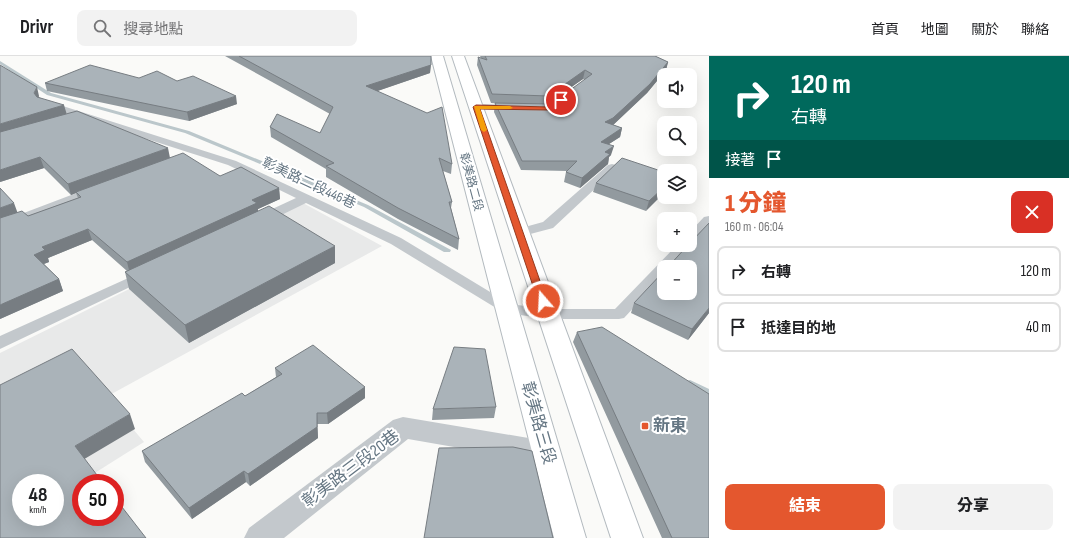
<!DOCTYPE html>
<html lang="zh-TW">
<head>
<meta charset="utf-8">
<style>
  :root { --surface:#fff; --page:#f2f2f2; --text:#202124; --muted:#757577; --line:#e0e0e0; --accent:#e4572e }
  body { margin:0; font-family:"Sofia Sans Condensed","Noto Sans TC",sans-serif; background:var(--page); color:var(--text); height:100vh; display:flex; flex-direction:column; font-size:15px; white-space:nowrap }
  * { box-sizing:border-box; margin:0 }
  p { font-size:13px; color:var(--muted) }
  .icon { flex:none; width:22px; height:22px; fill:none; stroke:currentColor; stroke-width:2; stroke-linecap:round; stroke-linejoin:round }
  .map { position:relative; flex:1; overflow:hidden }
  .side { display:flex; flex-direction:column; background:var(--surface); width:360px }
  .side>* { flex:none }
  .hud { background:#00695c; color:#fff; overflow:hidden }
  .tools { position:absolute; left:657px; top:12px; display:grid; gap:8px }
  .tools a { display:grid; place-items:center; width:40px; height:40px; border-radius:8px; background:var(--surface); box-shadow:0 4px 16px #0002; font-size:20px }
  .speed { position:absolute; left:12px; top:418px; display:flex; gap:8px; font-size:20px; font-weight:700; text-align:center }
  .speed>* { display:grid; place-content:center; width:52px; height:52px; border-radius:50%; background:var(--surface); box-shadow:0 4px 16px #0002; line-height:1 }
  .speed small { font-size:10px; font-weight:400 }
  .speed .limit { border:6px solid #d22; background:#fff; color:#111 }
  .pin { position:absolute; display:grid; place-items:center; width:34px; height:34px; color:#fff; margin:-17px; border:2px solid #fff; border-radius:50%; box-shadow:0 1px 4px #0007 }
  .me { position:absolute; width:44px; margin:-22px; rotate:341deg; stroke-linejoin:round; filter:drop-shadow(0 0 3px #0008) }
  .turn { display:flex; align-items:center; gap:14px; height:84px; padding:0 16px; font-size:18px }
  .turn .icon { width:52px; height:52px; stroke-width:2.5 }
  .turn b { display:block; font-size:28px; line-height:34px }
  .then { display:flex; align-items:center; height:38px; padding:0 16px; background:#0003; gap:8px; font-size:15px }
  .round { display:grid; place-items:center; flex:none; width:42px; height:42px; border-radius:8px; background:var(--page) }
  .headline { display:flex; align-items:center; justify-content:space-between; height:68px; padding:0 16px }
  h1 { font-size:24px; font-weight:800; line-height:30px; color:var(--accent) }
  .action { display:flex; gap:8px; margin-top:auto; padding:8px 16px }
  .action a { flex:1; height:46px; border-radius:8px; background:var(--accent); color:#fff; font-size:16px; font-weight:800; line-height:46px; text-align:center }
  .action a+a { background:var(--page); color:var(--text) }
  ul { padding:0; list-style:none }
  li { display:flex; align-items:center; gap:12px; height:50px; margin:0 8px 6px; padding:0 8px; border:2px solid var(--line); border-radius:8px }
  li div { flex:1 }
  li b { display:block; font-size:15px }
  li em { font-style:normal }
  header { display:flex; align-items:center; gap:24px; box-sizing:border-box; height:56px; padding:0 20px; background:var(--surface); border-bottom:1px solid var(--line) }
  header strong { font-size:19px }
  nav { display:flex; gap:22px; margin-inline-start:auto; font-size:14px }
  .search { width:280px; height:36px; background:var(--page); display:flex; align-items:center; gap:10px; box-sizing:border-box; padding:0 14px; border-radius:8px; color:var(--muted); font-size:15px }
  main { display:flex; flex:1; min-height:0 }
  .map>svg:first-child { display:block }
  .built { fill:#e8e9e9 }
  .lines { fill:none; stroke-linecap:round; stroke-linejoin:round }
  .stream { fill:#bbc7cb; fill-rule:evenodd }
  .secondary-casing { stroke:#b3babf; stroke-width:2 }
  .lane { fill:#c3c8cc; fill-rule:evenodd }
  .street { fill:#c3c8cc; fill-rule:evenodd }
  .secondary { fill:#fff; fill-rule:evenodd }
  .wall { fill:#929a9f; fill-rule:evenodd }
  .shaded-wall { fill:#777d82 }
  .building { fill:#aab3b9; stroke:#777d82; fill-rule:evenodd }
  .route { fill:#e4572e; stroke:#94391e }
  .slow { fill:#f59e0b }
  .poi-dot { fill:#e4572e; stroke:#fff; stroke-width:1.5 }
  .labels { text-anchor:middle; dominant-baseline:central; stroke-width:4; stroke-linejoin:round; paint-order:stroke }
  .far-street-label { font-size:12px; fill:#657683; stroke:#fff }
  .street-label { font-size:14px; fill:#657683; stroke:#fff }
  .near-street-label { font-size:17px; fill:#657683; stroke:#fff }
  .near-poi-label { font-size:17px; font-weight:bold; fill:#657683; stroke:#fff; text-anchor:start }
</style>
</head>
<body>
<header>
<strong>Drivr</strong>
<div class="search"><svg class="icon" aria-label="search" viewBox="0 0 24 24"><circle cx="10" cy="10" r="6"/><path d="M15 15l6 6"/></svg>搜尋地點</div>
<nav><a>首頁</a><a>地圖</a><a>關於</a><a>聯絡</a></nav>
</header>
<main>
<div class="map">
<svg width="709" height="482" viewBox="0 0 709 482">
  <rect width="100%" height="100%" fill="#fafaf8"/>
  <path class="built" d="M 303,147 L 382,190 L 106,341 L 144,386 L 55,442 L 55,427 L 21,427 L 21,461 L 0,476 L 0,297 Z"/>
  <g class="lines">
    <path class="stream" d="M 0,5 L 51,37 L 189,75 L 368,149 L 451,194 L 450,196 L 444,196 L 364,151 L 185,77 L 47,39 L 0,8 Z
      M 690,324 L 709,333 L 709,340 L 687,329 L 685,327 L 687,325 Z"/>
    <g class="secondary-casing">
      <path id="secondary" d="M 431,0 L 443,0 L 586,482 L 554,482 Z
        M 452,0 L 464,0 L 643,482 L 611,482 Z"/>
    </g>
    <path class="lane" d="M 47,45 L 236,105 L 401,182 L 510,248 L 548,253 L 615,253 L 677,189 L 690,189 L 690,176 L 704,161 L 709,160 L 709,172 L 695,187 L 691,188 L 690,192 L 672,211 L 664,211 L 664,219 L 624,262 L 619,263 L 548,263 L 506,257 L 501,255 L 391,188 L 306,147 L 265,167 L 255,167 L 254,164 L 255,161 L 296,142 L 228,109 L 44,50 L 42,48 Z
      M 476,48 L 515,49 L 520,52 L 515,55 L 473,53 L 471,51 L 473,49 Z
      M 612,108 L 616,109 L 618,111 L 616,113 L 553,172 L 519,181 L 514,180 L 512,177 L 514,174 L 543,166 L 608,109 Z
      M 95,130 L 99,131 L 101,134 L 99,137 L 0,174 L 0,166 Z
      M 146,214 L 151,215 L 153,218 L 151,221 L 0,293 L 0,280 Z"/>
    <path class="street" d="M 403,361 L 546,385 L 556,388 L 560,396 L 556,404 L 546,407 L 408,383 L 284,482 L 244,482 L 249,472 L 393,364 Z"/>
    <use href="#secondary" class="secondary"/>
  </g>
  <path class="wall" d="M 225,0 L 431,0 L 430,17 L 377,35 L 452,108 L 451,118 L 443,115 L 452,146 L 451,152 L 459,183 L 458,194 L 398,163 L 326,121 L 326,113 L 271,81 L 270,71 L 320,77 L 330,58 Z
    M 480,0 L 655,0 L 668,6 L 666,14 L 647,37 L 613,69 L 622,72 L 620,81 L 609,88 L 611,99 L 609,101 L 608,108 L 580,132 L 564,126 L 566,116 L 568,115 L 521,114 L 494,56 L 495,47 L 512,48 L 491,47 L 477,9 L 478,1 L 481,2 ZM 583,23 L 585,24 L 551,48 L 547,48 Z
    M 139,22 L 177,25 L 237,48 L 189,65 L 47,35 L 45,27 Z
    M 39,40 L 39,41 L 66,58 L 170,102 L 220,120 L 279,132 L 280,143 L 258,153 L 258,155 L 335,207 L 189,287 L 129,233 L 125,216 L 127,215 L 92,184 L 48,202 L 49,206 L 44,208 L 59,223 L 63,235 L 0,263 L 18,156 L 28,160 L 78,142 L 76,137 L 71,139 L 44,112 L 0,126 Z
    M 664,116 L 646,155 L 593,136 L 596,127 Z
    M 634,247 L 709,257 L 688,284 L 631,257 Z
    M 577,276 L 709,482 L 662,482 L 573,286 Z
    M 275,312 L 365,331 L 365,342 L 328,368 L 317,368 L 318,382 L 250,430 L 246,426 L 192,463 L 145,406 L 142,395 L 245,340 L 276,321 Z
    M 496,351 L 494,362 L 432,364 L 433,353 Z"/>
  <path class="shaded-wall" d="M 668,6 L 666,14 L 647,37 L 611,71 L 605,66 Z
    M 431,9 L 430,17 L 366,39 L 366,30 Z
    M 585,14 L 583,23 L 547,48 L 548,40 Z
    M 37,31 L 39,40 L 37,47 L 34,37 Z
    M 236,40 L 237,48 L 189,65 L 187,56 Z
    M 64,49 L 67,59 L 0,78 L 0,68 Z
    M 622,72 L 620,81 L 598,95 L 601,86 Z
    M 614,90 L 611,99 L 609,101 L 608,108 L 580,132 L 582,122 L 605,96 Z
    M 168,92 L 170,102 L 76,136 L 76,137 L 71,139 L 68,128 Z
    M 40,101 L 44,112 L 0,126 L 0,114 Z
    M 664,131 L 664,137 L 646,155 L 649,145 Z
    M 279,132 L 280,143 L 258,153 L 258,158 L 130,218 L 127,206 L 252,144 Z
    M 14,147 L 18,158 L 0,165 L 0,152 Z
    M 88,173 L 92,184 L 48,202 L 49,206 L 38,210 L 34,199 L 42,191 Z
    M 335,190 L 335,207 L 189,287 L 185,269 Z
    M 59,223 L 63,235 L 0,263 L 0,249 Z
    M 709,252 L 709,257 L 688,284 L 692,273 Z
    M 365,331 L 365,342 L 328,368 L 327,357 Z
    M 317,357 L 318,382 L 250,430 L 248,418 Z
    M 130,358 L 135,373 L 81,405 L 75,390 Z
    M 244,415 L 246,426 L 192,463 L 189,452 Z"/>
  <path class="building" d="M 239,0 L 431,0 L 431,9 L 366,30 L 427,57 L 442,51 L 452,108 L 439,102 L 452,146 L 449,146 L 459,183 L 398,152 L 326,110 L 334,107 L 270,71 L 277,58 L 320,77 L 333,51 Z
    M 485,0 L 655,0 L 668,6 L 650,28 L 613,62 L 605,66 L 622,72 L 601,86 L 614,90 L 605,96 L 610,98 L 582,122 L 566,116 L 577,105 L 522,105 L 495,47 L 551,48 L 592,18 L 585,14 L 548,40 L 492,38 L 478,1 L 487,4 Z
    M 0,9 L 37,31 L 34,37 L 37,41 L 64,49 L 0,68 Z
    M 90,9 L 139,22 L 157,15 L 177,25 L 193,20 L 236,40 L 187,56 L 45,27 Z
    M 77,55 L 168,92 L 68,128 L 40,101 L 0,114 L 0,76 Z
    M 183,97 L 220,120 L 241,111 L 279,132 L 252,144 L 257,147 L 127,206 L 88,173 L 42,191 L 45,194 L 34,199 L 59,223 L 0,249 L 0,162 L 22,155 L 28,160 L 81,141 L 76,136 Z
    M 622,102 L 664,116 L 664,131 L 649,145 L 596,127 Z
    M 0,132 L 14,147 L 0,152 Z
    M 269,150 L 335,190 L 185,269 L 125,216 Z
    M 709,167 L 709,252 L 692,273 L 634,247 L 664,215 L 664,237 L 690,237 L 690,211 L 668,211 L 688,189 L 690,189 L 690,187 Z
    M 602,271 L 709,338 L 709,482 L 672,482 L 577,276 Z
    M 313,289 L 365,331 L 327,357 L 317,357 L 317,371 L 248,418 L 244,415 L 189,452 L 142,395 L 242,337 L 245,340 L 282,318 L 275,312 Z
    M 454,291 L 485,293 L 496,351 L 433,353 Z
    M 72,293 L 130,358 L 75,390 L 103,427 L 81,427 L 81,461 L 115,461 L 115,442 L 146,482 L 0,482 L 0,329 ZM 21,427 L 55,427 L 55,461 L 21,461 Z
    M 513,391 L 532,395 L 553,482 L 424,482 L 439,392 Z"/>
  <path class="route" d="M 561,42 L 563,43 L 563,45 L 549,54 L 480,53 L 547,245 L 543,248 L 538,245 L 473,51 L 476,49 L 548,51 Z"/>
  <path class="slow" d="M 474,50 L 510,50 L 513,52 L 510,53 L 480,53 L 487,74 L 484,76 L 481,74 Z"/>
  <rect class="poi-dot" x="641" y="366" width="8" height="8" rx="2"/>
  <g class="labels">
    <g class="far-street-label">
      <text transform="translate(471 126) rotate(75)">彰美路二段</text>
    </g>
    <g class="street-label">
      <text transform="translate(309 127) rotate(25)">彰美路二段446巷</text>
    </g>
    <g class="near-street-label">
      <text transform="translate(538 367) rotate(74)">彰美路三段</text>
      <text transform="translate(351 413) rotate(-37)">彰美路三段20巷</text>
    </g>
    <g class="near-poi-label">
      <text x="653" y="370">新東</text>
    </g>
  </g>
</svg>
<div class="tools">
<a><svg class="icon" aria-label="sound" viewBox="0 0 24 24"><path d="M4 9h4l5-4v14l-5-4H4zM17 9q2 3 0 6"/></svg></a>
<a><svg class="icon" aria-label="search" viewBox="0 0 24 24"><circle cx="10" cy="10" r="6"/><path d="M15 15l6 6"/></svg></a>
<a><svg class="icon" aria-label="layers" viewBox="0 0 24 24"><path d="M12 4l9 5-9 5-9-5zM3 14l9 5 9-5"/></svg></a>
<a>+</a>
<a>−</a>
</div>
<div class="speed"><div>48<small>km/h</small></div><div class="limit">50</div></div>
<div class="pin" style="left:561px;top:44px;background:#d93025"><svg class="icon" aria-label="arrive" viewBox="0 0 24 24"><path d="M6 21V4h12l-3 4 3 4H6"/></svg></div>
<svg class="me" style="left:543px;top:245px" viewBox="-20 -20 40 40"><circle r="17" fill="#e4572e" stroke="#fff" stroke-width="3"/><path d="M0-11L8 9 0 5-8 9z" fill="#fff"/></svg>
</div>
<section class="side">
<div class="hud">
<div class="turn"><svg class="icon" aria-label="right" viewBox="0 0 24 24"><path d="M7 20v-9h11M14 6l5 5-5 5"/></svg><div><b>120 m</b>右轉</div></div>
<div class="then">接著<svg class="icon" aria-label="arrive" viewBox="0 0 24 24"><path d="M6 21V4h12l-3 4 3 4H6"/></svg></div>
</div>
<div class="headline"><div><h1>1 分鐘</h1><p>160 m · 06:04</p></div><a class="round" style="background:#d93025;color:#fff"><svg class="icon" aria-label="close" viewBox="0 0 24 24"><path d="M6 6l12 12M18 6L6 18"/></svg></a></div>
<ul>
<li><svg class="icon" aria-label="right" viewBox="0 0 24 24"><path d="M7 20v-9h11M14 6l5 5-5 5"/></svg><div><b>右轉</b></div><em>120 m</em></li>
<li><svg class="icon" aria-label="arrive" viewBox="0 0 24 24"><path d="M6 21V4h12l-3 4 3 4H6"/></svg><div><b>抵達目的地</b></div><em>40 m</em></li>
</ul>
<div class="action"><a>結束</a><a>分享</a></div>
</section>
</main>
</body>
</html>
